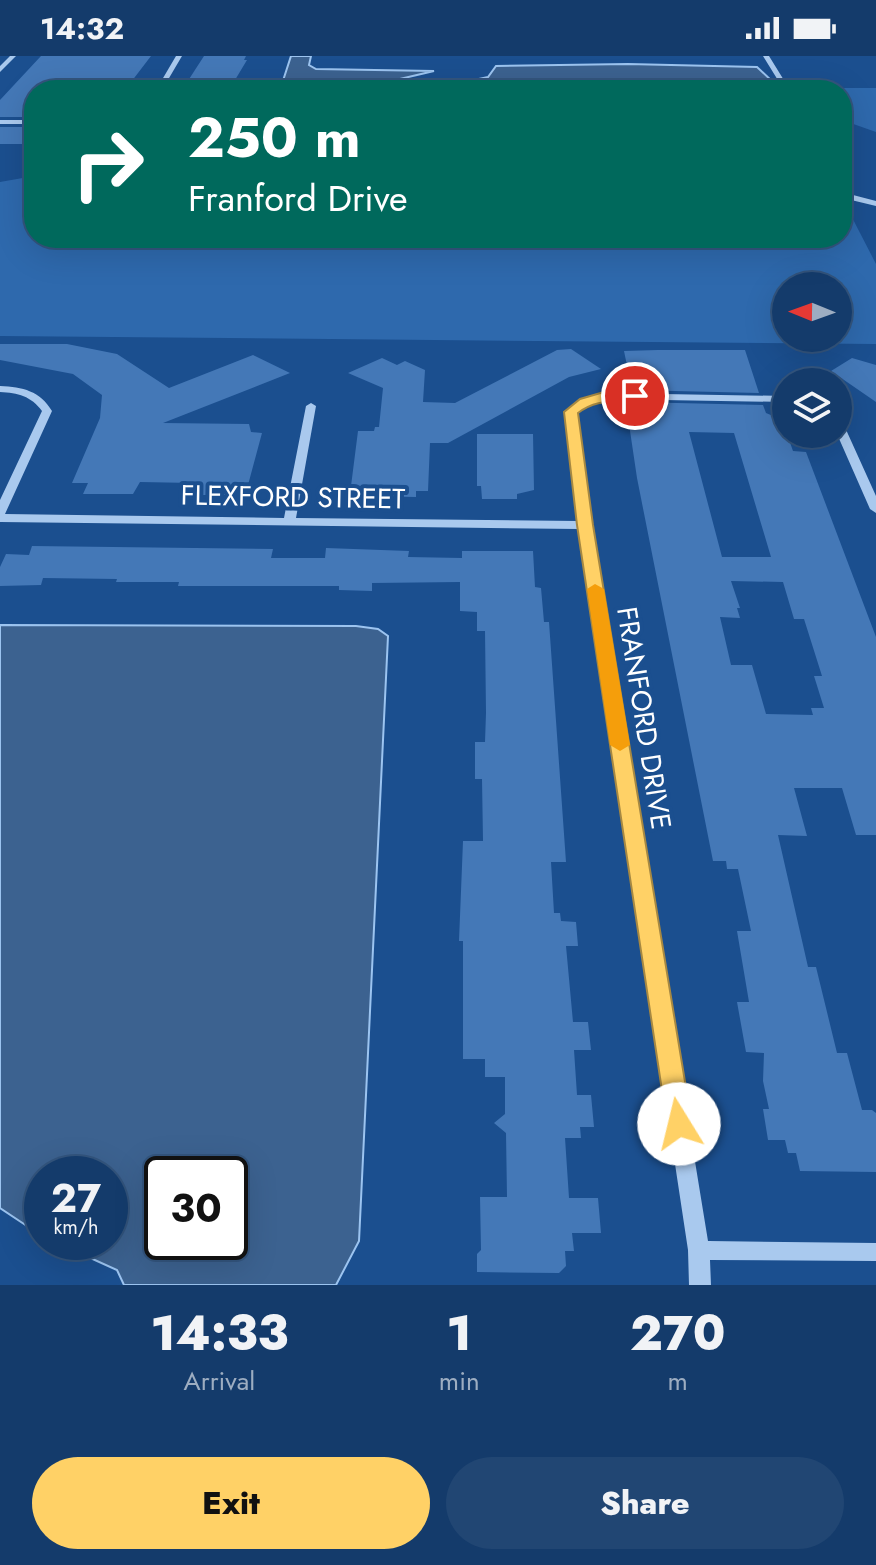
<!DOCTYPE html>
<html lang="en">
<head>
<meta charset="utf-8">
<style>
  :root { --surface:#143b6b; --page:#214673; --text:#f1f3f6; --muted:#9dadc1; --line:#33557e; --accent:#ffd166 }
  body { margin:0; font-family:Jost,sans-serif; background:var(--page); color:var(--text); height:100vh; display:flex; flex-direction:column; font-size:30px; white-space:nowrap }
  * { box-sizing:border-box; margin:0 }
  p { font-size:26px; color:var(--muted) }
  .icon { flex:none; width:44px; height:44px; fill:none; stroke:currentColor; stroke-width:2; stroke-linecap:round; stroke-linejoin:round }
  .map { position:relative; height:1229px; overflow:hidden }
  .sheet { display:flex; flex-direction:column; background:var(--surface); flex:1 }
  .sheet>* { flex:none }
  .top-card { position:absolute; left:24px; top:24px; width:828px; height:168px; border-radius:32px; box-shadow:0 8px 32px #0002,0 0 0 2px var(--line); background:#00695c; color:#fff; overflow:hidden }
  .needle { width:52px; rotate:271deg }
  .controls { position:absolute; left:772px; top:216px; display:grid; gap:16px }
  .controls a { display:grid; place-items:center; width:80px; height:80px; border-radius:50%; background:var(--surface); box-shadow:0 8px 32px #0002,0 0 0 2px var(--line); font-size:40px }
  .speed { position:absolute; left:24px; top:1100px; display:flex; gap:16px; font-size:40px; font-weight:700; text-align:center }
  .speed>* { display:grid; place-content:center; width:104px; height:104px; border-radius:50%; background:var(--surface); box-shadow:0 8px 32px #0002,0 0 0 2px var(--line); line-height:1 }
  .speed small { font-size:20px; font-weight:400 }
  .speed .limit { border:4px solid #111; border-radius:12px; background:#fff; color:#111 }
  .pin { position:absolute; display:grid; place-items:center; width:68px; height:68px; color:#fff; margin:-34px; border:4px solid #fff; border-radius:50%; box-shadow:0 2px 8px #0007 }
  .me { position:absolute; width:88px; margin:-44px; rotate:351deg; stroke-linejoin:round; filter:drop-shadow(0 0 6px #0008) }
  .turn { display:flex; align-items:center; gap:28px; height:168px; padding:0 32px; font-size:36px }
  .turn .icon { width:104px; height:104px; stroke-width:2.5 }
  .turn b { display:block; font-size:56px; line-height:68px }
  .eta { display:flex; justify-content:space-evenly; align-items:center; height:136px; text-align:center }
  .eta b { font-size:48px; font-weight:800; line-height:56px }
  .action { display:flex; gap:16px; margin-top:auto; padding:16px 32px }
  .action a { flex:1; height:92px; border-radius:48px; background:var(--accent); color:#111; font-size:32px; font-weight:800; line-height:92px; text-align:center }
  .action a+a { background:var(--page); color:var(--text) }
  .status { display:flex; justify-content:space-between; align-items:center; height:56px; padding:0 40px; background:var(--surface); direction:ltr }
  .status svg { height:22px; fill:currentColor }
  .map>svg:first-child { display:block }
  .green { fill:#2e69ad; fill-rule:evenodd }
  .water { fill:#3c6290; stroke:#9cc4f0; stroke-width:2; fill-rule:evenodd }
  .building { fill:#4478b7; fill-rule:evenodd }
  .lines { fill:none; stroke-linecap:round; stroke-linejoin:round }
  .minor { fill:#a9c9ee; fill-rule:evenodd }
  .route { fill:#ffd166; stroke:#a68842; stroke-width:2 }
  .slow { fill:#f59e0b }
  .labels { text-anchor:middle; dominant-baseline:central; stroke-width:8; stroke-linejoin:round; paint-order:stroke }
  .street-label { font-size:28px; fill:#fff; stroke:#1b4f8f }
</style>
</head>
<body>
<div class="status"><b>14:32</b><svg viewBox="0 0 49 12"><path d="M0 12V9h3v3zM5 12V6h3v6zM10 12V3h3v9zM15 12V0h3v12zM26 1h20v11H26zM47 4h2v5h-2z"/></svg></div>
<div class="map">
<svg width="876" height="1229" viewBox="0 0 876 1229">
  <rect width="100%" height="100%" fill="#1b4f8f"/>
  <path class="green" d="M 840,32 L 876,32 L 876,76 L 842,64 L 842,34 L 824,34 Z
    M 34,120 L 34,182 L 842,182 L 842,142 L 876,208 L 876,288 L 0,280 L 0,126 ZM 786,230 L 838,230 L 838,282 L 786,282 Z"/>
  <path class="water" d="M 291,0 L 311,0 L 309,9 L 316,13 L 434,15 L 353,34 L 280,34 Z
    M 628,8 L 757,11 L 774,27 L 772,32 L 712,34 L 683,31 L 670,34 L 428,34 L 488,21 L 496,10 Z
    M 0,569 L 356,570 L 378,573 L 388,580 L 359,1185 L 336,1229 L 124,1229 L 117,1214 L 55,1186 L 110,1186 L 110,1118 L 42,1118 L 42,1180 L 0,1152 ZM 162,1118 L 230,1118 L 230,1186 L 162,1186 Z"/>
  <path class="building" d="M 41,0 L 151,0 L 125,34 L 34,34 L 34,61 L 0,61 L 0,44 Z
    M 204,0 L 246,0 L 244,4 L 247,4 L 229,34 L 182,34 Z
    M 0,71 L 34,71 L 34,88 L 0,88 Z
    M 0,288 L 67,288 L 117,298 L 169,332 L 253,299 L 290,317 L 163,367 L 249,368 L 251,376 L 262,377 L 248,429 L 236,429 L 229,439 L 192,439 L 193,427 L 140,426 L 133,438 L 83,438 L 88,427 L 72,427 L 100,362 L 102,339 L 73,318 L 0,304 Z
    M 571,293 L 601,313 L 569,321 L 448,387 L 430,387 L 428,435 L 416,435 L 416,441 L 366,440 L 366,430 L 351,430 L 358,375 L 374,375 L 375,371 L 379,371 L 383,332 L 348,317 L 382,302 L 397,309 L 405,305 L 425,314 L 423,346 L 455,347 L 557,294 Z
    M 658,294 L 745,294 L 759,337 L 632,334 L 624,295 Z
    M 852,302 L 876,309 L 876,346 L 831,315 Z
    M 634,346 L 763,349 L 766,357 L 778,362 L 783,367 L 793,395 L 806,396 L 876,581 L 876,779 L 856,779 L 842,732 L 794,732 L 807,780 L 778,779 L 808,911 L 816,911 L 837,997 L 847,997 L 862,1054 L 872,1054 L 876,1057 L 876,1116 L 800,1115 L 796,1097 L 788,1097 L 785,1084 L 768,1084 L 763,1053 L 769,1053 L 763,1025 L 764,997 L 746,996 L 737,946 L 749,946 L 737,875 L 751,875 L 738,813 L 727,813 L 726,805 L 713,805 L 637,422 L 629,368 L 637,368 ZM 689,376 L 734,377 L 771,501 L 722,501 ZM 731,525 L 783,526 L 794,563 L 804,563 L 822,620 L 814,620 L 824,652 L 811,652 L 813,659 L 766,658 L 752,609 L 731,609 L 720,561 L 740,562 L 737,552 L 740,552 Z
    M 477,378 L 533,378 L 534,434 L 517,438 L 517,443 L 482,443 L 481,430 L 477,430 Z
    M 32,490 L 273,493 L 271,502 L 325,502 L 326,492 L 409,495 L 408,501 L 462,502 L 462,495 L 533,495 L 535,531 L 541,532 L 544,566 L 549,566 L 566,806 L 551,806 L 554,857 L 560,857 L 561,865 L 576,866 L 578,890 L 566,890 L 573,966 L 588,966 L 591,994 L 574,994 L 577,1039 L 591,1039 L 594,1071 L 580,1071 L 581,1082 L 565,1082 L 569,1142 L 598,1142 L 601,1177 L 572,1177 L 574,1195 L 565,1195 L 566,1210 L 559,1217 L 477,1216 L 477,1198 L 481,1194 L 480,1141 L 507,1141 L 506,1077 L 494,1067 L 505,1058 L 505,1021 L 485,1021 L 485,1003 L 463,1003 L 463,885 L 459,885 L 463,785 L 483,785 L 482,723 L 475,723 L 475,686 L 485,686 L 486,657 L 485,575 L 477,575 L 477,556 L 460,555 L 460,526 L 372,527 L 372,535 L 339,534 L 339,530 L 178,530 L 179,526 L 116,526 L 117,523 L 43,522 L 41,529 L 0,530 L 0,511 L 6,498 L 29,499 Z"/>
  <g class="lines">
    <path class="minor" d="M 10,0 L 16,0 L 0,16 L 0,10 Z
      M 176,0 L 182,0 L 162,34 L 156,34 Z
      M 763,0 L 769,0 L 790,34 L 784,34 Z
      M 0,64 L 34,64 L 34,68 L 0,68 Z
      M 842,125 L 845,125 L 853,139 L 876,145 L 876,150 L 847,143 L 842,134 Z
      M 0,330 C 23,331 40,335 52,355 L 5,458 L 284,462 L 306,350 L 311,347 L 316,350 L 296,462 L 578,465 L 566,356 L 580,344 L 604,337 L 786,340 L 786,346 L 605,343 L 588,348 L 577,357 L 591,469 L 708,1185 L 876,1187 L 876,1205 L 710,1204 L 711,1229 L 689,1229 L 688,1194 L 579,473 L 0,466 L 0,444 L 42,355 C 31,340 18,337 0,336 Z
      M 838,364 L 843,367 L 876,440 L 876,457 L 870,453 L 837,378 Z"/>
  </g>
  <path class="route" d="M 604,336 L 635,336 L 641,340 C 625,351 603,338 578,357 L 593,469 L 692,1068 L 688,1075 L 679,1078 L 670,1075 L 667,1068 L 577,469 L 564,356 L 580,343 Z"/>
  <path class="slow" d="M 595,528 L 604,533 L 630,689 L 620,695 L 610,689 L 587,533 Z"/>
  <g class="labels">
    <g class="street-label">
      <text transform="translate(293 441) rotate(1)">FLEXFORD STREET</text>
      <text transform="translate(644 662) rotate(81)">FRANFORD DRIVE</text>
    </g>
  </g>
</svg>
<div class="controls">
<a><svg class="needle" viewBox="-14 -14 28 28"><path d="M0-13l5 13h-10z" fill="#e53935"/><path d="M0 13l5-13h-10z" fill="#9dadc1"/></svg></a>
<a><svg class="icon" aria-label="layers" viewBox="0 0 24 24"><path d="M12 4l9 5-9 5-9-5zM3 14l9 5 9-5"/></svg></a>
</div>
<div class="speed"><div>27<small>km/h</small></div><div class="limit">30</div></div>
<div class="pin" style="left:635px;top:340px;background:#d93025"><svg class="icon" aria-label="arrive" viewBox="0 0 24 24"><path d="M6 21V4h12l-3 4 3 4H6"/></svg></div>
<svg class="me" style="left:679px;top:1068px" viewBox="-20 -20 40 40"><circle r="19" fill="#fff"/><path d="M0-13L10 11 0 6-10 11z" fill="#ffd166"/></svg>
<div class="top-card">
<div class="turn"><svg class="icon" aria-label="right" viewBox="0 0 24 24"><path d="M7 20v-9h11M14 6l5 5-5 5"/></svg><div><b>250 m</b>Franford Drive</div></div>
</div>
</div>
<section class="sheet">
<div class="eta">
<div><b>14:33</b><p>Arrival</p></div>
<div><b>1</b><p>min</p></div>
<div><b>270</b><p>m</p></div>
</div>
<div class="action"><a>Exit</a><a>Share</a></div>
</section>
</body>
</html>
